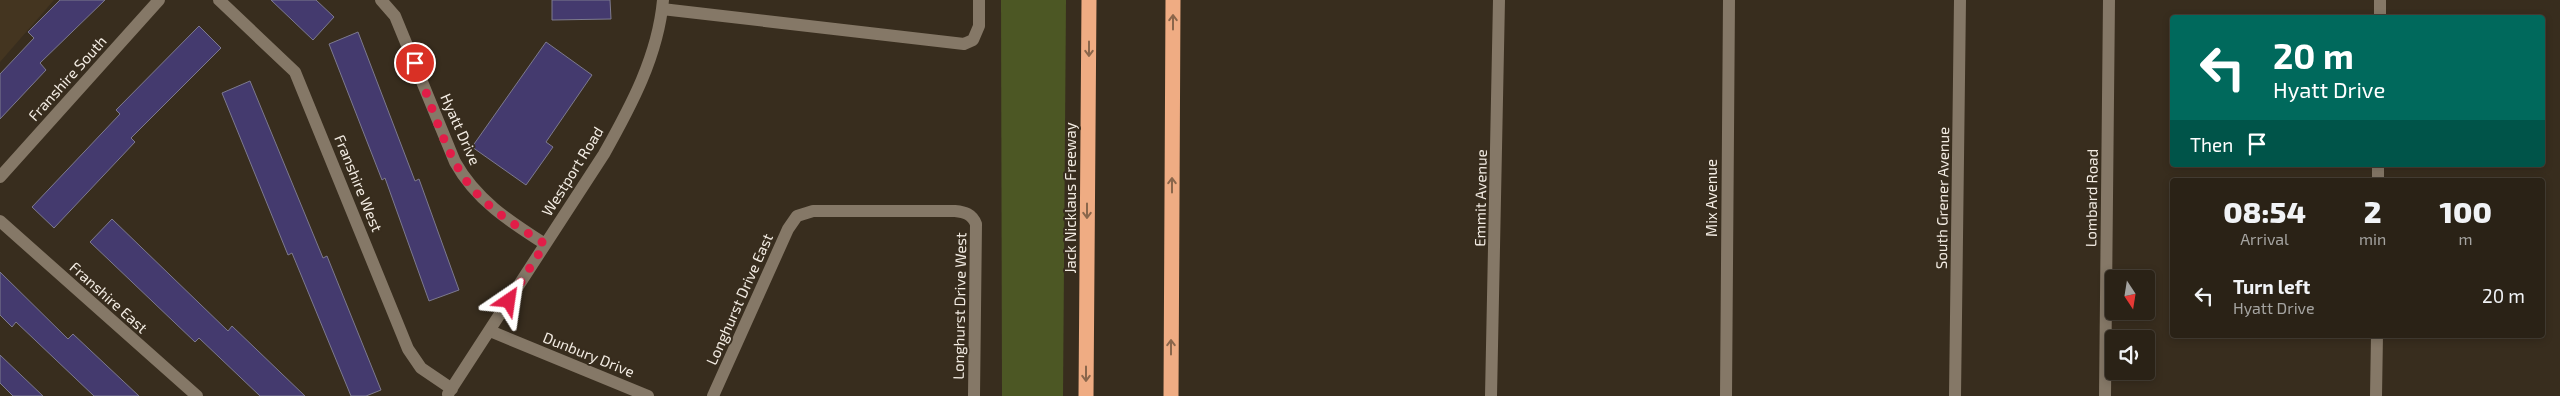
<!DOCTYPE html>
<html lang="en">
<head>
<meta charset="utf-8">
<style>
  :root { --surface:#2a2216; --page:#322a1f; --text:#f1f3f6; --muted:#a5a4a1; --line:#463f35 }
  body { margin:0; font-family:"Exo 2",sans-serif; background:var(--page); color:var(--text); height:100vh; display:flex; flex-direction:column; font-size:19px; white-space:nowrap }
  * { box-sizing:border-box; margin:0 }
  p { font-size:16px; color:var(--muted) }
  .icon { flex:none; width:28px; height:28px; fill:none; stroke:currentColor; stroke-width:2; stroke-linecap:round; stroke-linejoin:round }
  .map { position:relative; flex:1; overflow:hidden }
  .panel { position:absolute; left:2170px; top:178px; width:375px; height:160px; display:flex; flex-direction:column; background:var(--surface); border-radius:5px; box-shadow:0 2px 8px #0003,0 0 0 1px var(--line) }
  .panel>* { flex:none }
  .hud { position:absolute; left:2170px; top:15px; width:375px; height:152px; border-radius:5px; box-shadow:0 2px 8px #0003,0 0 0 1px var(--line); background:#00695c; color:#fff; overflow:hidden }
  .needle { width:32px; rotate:168deg }
  .tools { position:absolute; left:2105px; top:270px; display:grid; gap:10px }
  .tools a { display:grid; place-items:center; width:50px; height:50px; border-radius:5px; background:var(--surface); box-shadow:0 2px 8px #0003,0 0 0 1px var(--line); font-size:25px }
  .pin { position:absolute; display:grid; place-items:center; width:42px; height:42px; color:#fff; margin:-21px; border:2px solid #fff; border-radius:50%; box-shadow:0 1px 5px #0007 }
  .me { position:absolute; width:55px; margin:-28px; rotate:32deg; stroke-linejoin:round; filter:drop-shadow(0 0 4px #0008) }
  .turn { display:flex; align-items:center; gap:18px; height:105px; padding:0 20px; font-size:22px }
  .turn .icon { width:65px; height:65px; stroke-width:2.5 }
  .turn b { display:block; font-size:35px; line-height:42px }
  .then { display:flex; align-items:center; height:48px; padding:0 20px; background:#0003; gap:10px; font-size:19px }
  .eta { display:flex; justify-content:space-evenly; align-items:center; height:85px; text-align:center }
  .eta b { font-size:30px; font-weight:800; line-height:35px }
  ul { padding:0; list-style:none }
  li { display:flex; align-items:center; gap:15px; height:65px; padding:0 20px }
  li div { flex:1 }
  li b { display:block; font-size:19px }
  li em { font-style:normal }
  .map>svg:first-child { display:block }
  .built { fill:#443520 }
  .green { fill:#4c5724 }
  .building { fill:#443a6e; stroke:#7d7a8e }
  .lines { fill:none; stroke-linecap:round; stroke-linejoin:round }
  .street { stroke:#857867; stroke-width:12 }
  .highway { stroke:#efac83; stroke-width:15 }
  .oneway { stroke:#8a664b }
  .route { stroke:#e11d48; stroke-width:9; stroke-dasharray:0 16.2 }
  .labels { text-anchor:middle; dominant-baseline:central; stroke-width:4; stroke-linejoin:round; paint-order:stroke }
  .street-label { font-size:15px; fill:#f3ece3; stroke:#382d1e }
</style>
</head>
<body>
<div class="map">
<svg width="2560" height="396" viewBox="0 0 2560 396">
  <rect width="100%" height="100%" fill="#382d1e"/>
  <path class="built" d="M 0,0 L 54,0 L 0,62 Z"/>
  <path class="green" d="M 1001,0 L 1066,0 L 1063,396 L 1002,396 Z"/>
  <path class="building" d="M 60,0 L 105,0 L 40,63 L 46,70 L 0,119 L 0,74 L 34,38 L 28,32 Z
    M 271,0 L 316,0 L 334,17 L 313,40 Z
    M 552,0 L 610,0 L 611,19 L 552,20 Z
    M 199,26 L 221,48 L 131,138 L 135,142 L 54,228 L 32,207 L 120,114 L 116,110 Z
    M 358,32 L 415,181 L 419,179 L 459,290 L 429,301 L 385,178 L 382,180 L 329,44 Z
    M 546,42 L 592,75 L 546,142 L 553,147 L 526,185 L 472,147 Z
    M 250,81 L 323,258 L 327,256 L 381,390 L 366,396 L 351,396 L 292,253 L 288,255 L 222,93 Z
    M 112,219 L 228,331 L 232,326 L 305,396 L 260,396 L 199,338 L 195,342 L 90,242 Z
    M 0,272 L 68,339 L 73,334 L 139,396 L 94,396 L 16,322 L 12,327 L 0,315 Z
    M 0,355 L 43,396 L 13,396 L 0,383 Z"/>
  <g class="lines">
    <path class="street" d="M 219,0 L 295,72 L 408,349 L 421,368 L 452,389
      M 381,0 L 395,16 L 455,162 C 476,200 509,221 545,244
      M 662,9 L 964,44 L 973,40 L 979,26 L 979,0
      M 2380,18 L 2380,0
      M 0,177 L 159,0
      M 2378,180 L 2378,165
      M 0,221 L 197,396
      M 490,331 L 648,396
      M 448,394 L 604,154 C 631,106 658,56 663,0
      M 713,396 L 788,229 L 797,216 L 813,211 L 955,211 C 965,212 972,214 976,224 L 974,396
      M 1491,396 L 1499,0
      M 1726,396 L 1729,0
      M 1955,396 L 1960,0
      M 2105,396 L 2109,0
      M 2376,396 L 2377,335"/>
    <path class="highway" d="M 1086,396 L 1089,0
      M 1171,396 L 1173,0"/>
  </g>
  <defs><path id="oneway-shaft" d="M-6 0H5M1.5-3L5.5 0L1.5 3" fill="none" stroke-width="1.6" stroke-linecap="round" stroke-linejoin="round" transform="scale(1.25)"/></defs>
  <g class="oneway">
    <use href="#oneway-shaft" transform="translate(1173 22) rotate(-90)"/>
    <use href="#oneway-shaft" transform="translate(1089 49) rotate(90)"/>
    <use href="#oneway-shaft" transform="translate(1172 185) rotate(-90)"/>
    <use href="#oneway-shaft" transform="translate(1087 211) rotate(90)"/>
    <use href="#oneway-shaft" transform="translate(1171 347) rotate(-90)"/>
    <use href="#oneway-shaft" transform="translate(1086 374) rotate(90)"/>
  </g>
  <g class="lines">
    <path class="route" d="M 415,63 C 429,98 444,149 465,179 C 485,208 517,226 545,244 L 509,301"/>
  </g>
  <g class="labels">
    <g class="street-label">
      <text transform="translate(67 78) rotate(-48)">Franshire South</text>
      <text transform="translate(461 129) rotate(66)">Hyatt Drive</text>
      <text transform="translate(572 171) rotate(-58)">Westport Road</text>
      <text transform="translate(359 183) rotate(68)">Franshire West</text>
      <text transform="translate(1070 198) rotate(-90)">Jack Nicklaus Freeway</text>
      <text transform="translate(1480 198) rotate(-89)">Emmit Avenue</text>
      <text transform="translate(1711 198) rotate(-90)">Mix Avenue</text>
      <text transform="translate(1942 198) rotate(-89)">South Grener Avenue</text>
      <text transform="translate(2091 198) rotate(-89)">Lombard Road</text>
      <text transform="translate(109 297) rotate(42)">Franshire East</text>
      <text transform="translate(739 299) rotate(-66)">Longhurst Drive East</text>
      <text transform="translate(959 306) rotate(-89)">Longhurst Drive West</text>
      <text transform="translate(589 354) rotate(22)">Dunbury Drive</text>
    </g>
  </g>
</svg>
<div class="tools">
<a><svg class="needle" viewBox="-14 -14 28 28"><path d="M0-13l5 13h-10z" fill="#e53935"/><path d="M0 13l5-13h-10z" fill="#a5a4a1"/></svg></a>
<a><svg class="icon" aria-label="sound" viewBox="0 0 24 24"><path d="M4 9h4l5-4v14l-5-4H4zM17 9q2 3 0 6"/></svg></a>
</div>
<div class="pin" style="left:415px;top:63px;background:#d93025"><svg class="icon" aria-label="arrive" viewBox="0 0 24 24"><path d="M6 21V4h12l-3 4 3 4H6"/></svg></div>
<svg class="me" style="left:509px;top:301px" viewBox="-20 -20 40 40"><path d="M0-17L14 15 0 8-14 15z" fill="#e11d48" stroke="#fff" stroke-width="4"/></svg>
<div class="hud">
<div class="turn"><svg class="icon" aria-label="left" viewBox="0 0 24 24"><path d="M17 20v-9H6M10 6l-5 5 5 5"/></svg><div><b>20 m</b>Hyatt Drive</div></div>
<div class="then">Then<svg class="icon" aria-label="arrive" viewBox="0 0 24 24"><path d="M6 21V4h12l-3 4 3 4H6"/></svg></div>
</div>
<section class="panel">
<div class="eta">
<div><b>08:54</b><p>Arrival</p></div>
<div><b>2</b><p>min</p></div>
<div><b>100</b><p>m</p></div>
</div>
<ul>
<li><svg class="icon" aria-label="left" viewBox="0 0 24 24"><path d="M17 20v-9H6M10 6l-5 5 5 5"/></svg><div><b>Turn left</b><p>Hyatt Drive</p></div><em>20 m</em></li>
</ul>
</section>
</div>
</body>
</html>
